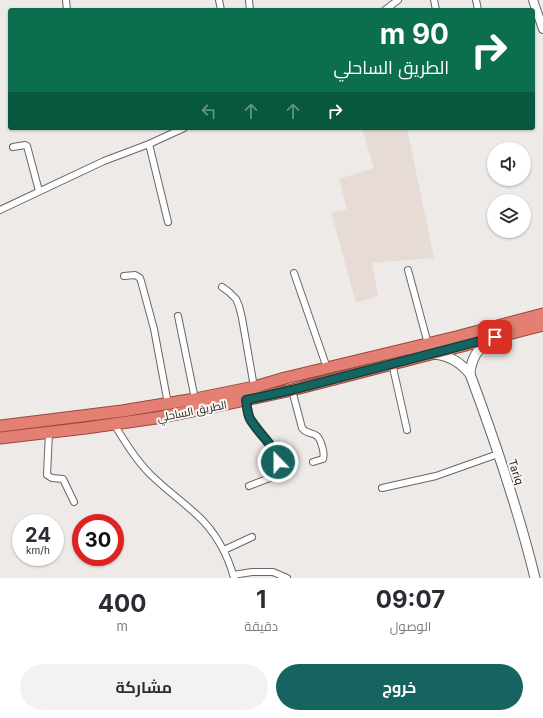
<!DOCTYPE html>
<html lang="ar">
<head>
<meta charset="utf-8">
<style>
  :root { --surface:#fff; --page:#f2f2f3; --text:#2b2b33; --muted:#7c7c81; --accent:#156460 }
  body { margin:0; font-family:Inter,Cairo,sans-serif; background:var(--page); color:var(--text); direction:rtl; height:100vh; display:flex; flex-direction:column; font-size:15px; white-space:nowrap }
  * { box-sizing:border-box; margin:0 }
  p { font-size:13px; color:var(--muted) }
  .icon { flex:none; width:22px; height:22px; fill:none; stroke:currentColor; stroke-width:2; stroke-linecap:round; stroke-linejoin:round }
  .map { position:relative; height:578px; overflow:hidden; direction:ltr }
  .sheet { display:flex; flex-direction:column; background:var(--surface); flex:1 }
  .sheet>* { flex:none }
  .banner { position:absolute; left:8px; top:8px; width:527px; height:122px; border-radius:4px; box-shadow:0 1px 3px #0004; direction:rtl; background:#0b6e4f; color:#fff; overflow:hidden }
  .tools { position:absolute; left:487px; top:142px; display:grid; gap:8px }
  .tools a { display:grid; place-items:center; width:44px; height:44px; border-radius:50%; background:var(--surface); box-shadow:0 1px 3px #0004; font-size:20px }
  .speed { position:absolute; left:12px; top:514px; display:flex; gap:8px; font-size:20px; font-weight:700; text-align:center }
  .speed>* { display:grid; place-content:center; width:52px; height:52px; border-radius:50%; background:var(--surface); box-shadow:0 1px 3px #0004; line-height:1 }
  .speed small { font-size:10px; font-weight:400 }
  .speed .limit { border:6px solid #d22; background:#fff; color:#111 }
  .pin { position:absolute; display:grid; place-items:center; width:34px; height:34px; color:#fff; margin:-17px; border-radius:8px; box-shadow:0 2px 6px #0006 }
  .me { position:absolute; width:44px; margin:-22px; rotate:338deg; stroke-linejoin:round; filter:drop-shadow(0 0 3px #0008) }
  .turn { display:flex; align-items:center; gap:14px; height:84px; padding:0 20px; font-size:18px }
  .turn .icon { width:52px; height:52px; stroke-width:2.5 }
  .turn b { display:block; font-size:28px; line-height:34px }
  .lanes { display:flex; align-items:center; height:38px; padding:0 20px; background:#0003; justify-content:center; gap:20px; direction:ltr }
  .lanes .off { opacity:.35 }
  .eta { display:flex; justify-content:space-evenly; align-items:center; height:68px; text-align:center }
  .eta b { font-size:24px; font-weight:700; line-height:28px }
  .button { display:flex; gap:8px; margin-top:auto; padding:8px 20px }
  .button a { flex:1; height:46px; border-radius:24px; background:var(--accent); color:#fff; font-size:16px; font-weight:700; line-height:46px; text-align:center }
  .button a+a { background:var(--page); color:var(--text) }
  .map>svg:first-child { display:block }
  .built { fill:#e6dcd5 }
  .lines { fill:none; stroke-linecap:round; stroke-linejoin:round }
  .minor-casing { stroke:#696665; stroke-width:8 }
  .tertiary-casing { stroke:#696665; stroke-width:10 }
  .secondary-casing { stroke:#696665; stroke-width:11 }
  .trunk-casing { stroke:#99483d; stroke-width:13 }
  .minor { stroke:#fff; stroke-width:6 }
  .tertiary { stroke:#fff; stroke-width:8 }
  .secondary { stroke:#fff; stroke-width:9 }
  .trunk { stroke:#e48073; stroke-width:11 }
  .route-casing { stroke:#0e413e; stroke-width:10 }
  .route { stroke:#156460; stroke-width:7 }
  .labels { text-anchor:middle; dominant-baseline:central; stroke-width:4; stroke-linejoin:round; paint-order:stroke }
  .street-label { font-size:11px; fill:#1b1a19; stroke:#faf7f5 }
</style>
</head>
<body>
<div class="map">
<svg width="543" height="578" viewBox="0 0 543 578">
  <rect width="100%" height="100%" fill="#edeae8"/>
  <path class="built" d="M 365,128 L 407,128 L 434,258 L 372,263 L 378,296 L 356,303 L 331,212 L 347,209 L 339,179 L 374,168 L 362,129 Z"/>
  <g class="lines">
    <g class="minor-casing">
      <path id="minor" d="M 66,0 L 67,10
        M 219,0 L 221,10
        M 249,0 L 250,10
        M 434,0 L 436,10
        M 476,0 L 478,10
        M 385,10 L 398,0
        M 149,144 L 168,222
        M 13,147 L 25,145 L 27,146 L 39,191
        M 0,210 L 104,161 L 149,144 L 184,128
        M 408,270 L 428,344
        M 294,273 L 327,368
        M 124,276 L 135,275 L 140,278 L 141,281 L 154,329 L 168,404
        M 222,287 L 229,292 L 236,299 L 239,306 L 242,318 L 254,387
        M 178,316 L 195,399
        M 392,363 L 407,430
        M 292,390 L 302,428 C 306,434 312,432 317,436 C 321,440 325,453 323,459 L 313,462
        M 246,400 L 250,417 L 275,451 L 280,469 L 279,472 L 275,476 L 249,486
        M 114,424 C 125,442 136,460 150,474 C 165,489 182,501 197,515 C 215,531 228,555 234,578
        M 49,432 L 47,475 L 52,478 L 63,479 L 74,502
        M 382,488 L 436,476 L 498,454
        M 224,550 L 252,537
        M 233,575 L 252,572 L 273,572 L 287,578"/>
    </g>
    <g class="tertiary-casing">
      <path id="tertiary" d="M 533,0 L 543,29"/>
    </g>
    <g class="secondary-casing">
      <path id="secondary" d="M 434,354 C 450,356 460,362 470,374 C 495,441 518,509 535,578
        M 470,374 C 471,359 477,348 491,340"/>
    </g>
    <g class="trunk-casing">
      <path id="trunk" d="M 0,426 L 122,411 L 195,399 L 254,387 L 285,378 L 456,337 L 543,314
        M 0,438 L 86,428 L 156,418 L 207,408 L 292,390 L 543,325"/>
    </g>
    <use href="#minor" class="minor"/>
    <use href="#tertiary" class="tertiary"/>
    <use href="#secondary" class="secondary"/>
    <use href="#trunk" class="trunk"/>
  </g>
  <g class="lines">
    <g class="route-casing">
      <path id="route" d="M 278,462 C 272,441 260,436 250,419 C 247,413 247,406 246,400 L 292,390 L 495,337"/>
    </g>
    <use href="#route" class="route"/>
  </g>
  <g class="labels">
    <g class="street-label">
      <text transform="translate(192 411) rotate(-11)">الطريق الساحلي</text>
      <text transform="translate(516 472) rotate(72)">Tariq</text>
    </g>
  </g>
</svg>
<div class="tools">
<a><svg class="icon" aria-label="sound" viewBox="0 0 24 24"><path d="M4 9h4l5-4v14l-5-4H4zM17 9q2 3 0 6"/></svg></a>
<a><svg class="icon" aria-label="layers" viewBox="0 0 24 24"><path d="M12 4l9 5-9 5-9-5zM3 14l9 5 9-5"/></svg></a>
</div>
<div class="speed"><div>24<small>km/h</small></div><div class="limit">30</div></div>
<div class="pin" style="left:495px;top:337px;background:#d93025"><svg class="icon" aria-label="arrive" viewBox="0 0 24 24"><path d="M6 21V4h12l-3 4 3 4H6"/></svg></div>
<svg class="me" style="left:278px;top:462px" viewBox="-20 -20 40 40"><circle r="17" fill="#156460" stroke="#fff" stroke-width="3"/><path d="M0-11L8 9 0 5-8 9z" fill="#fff"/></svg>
<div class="banner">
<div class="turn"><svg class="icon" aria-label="right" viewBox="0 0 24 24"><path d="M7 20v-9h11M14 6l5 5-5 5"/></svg><div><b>90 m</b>الطريق الساحلي</div></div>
<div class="lanes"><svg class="icon off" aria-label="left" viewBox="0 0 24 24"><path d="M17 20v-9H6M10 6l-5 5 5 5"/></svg><svg class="icon off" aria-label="ahead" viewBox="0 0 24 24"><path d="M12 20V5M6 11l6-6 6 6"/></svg><svg class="icon off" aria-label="ahead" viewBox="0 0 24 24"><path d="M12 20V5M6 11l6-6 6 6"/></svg><svg class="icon" aria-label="right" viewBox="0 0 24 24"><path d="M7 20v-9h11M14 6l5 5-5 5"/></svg></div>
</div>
</div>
<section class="sheet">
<div class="eta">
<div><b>09:07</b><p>الوصول</p></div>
<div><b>1</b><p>دقيقة</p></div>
<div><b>400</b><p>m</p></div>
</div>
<div class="button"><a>خروج</a><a>مشاركة</a></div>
</section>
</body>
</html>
